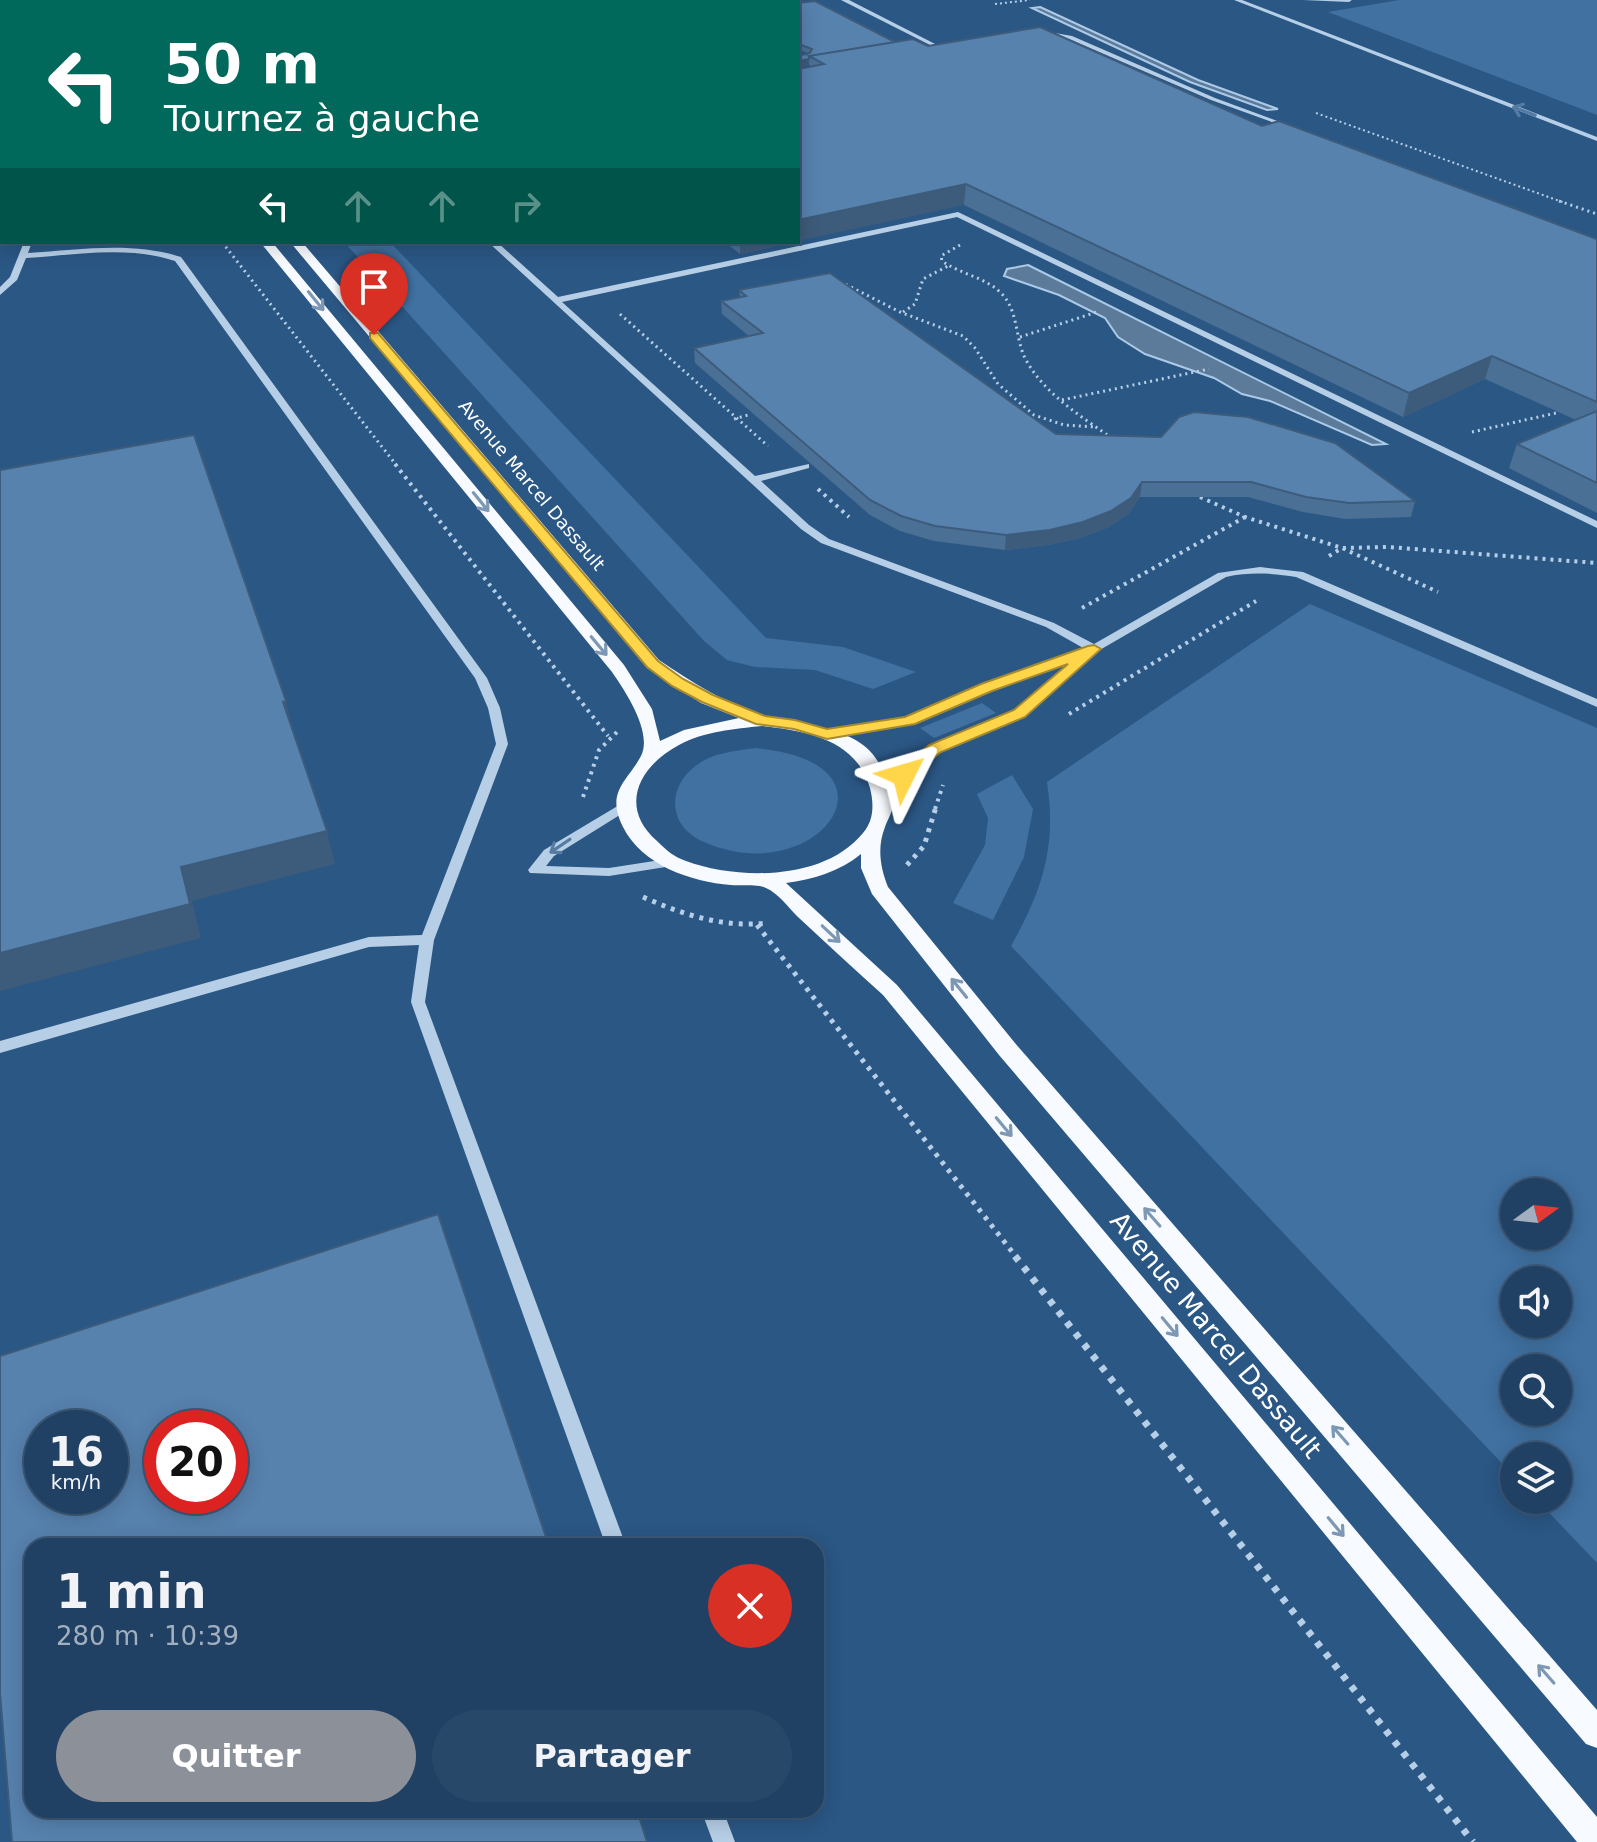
<!DOCTYPE html>
<html lang="fr">
<head>
<meta charset="utf-8">
<style>
  :root { --surface:#204164; --page:#28486a; --text:#f1f3f6; --muted:#a2afbf; --line:#3d5a78; --accent:#8c9099 }
  body { margin:0; font-family:"DejaVu Sans",sans-serif; background:var(--page); color:var(--text); height:100vh; display:flex; flex-direction:column; font-size:30px; white-space:nowrap }
  * { box-sizing:border-box; margin:0 }
  p { font-size:26px; color:var(--muted) }
  .icon { flex:none; width:44px; height:44px; fill:none; stroke:currentColor; stroke-width:2; stroke-linecap:round; stroke-linejoin:round }
  .map { position:relative; flex:1; overflow:hidden }
  .panel { position:absolute; left:24px; top:1538px; width:800px; height:280px; display:flex; flex-direction:column; background:var(--surface); border-radius:24px; box-shadow:0 4px 20px #0003,0 0 0 2px var(--line) }
  .panel>* { flex:none }
  .guide { position:absolute; left:0px; top:0px; width:800px; height:244px; box-shadow:0 4px 20px #0003,0 0 0 2px var(--line); background:#00695c; color:#fff; overflow:hidden }
  .needle { width:52px; rotate:75deg }
  .buttons { position:absolute; left:1500px; top:1178px; display:grid; gap:16px }
  .buttons a { display:grid; place-items:center; width:72px; height:72px; border-radius:50%; background:var(--surface); box-shadow:0 4px 20px #0003,0 0 0 2px var(--line); font-size:40px }
  .speed { position:absolute; left:24px; top:1410px; display:flex; gap:16px; font-size:40px; font-weight:700; text-align:center }
  .speed>* { display:grid; place-content:center; width:104px; height:104px; border-radius:50%; background:var(--surface); box-shadow:0 4px 20px #0003,0 0 0 2px var(--line); line-height:1 }
  .speed small { font-size:20px; font-weight:400 }
  .speed .limit { border:12px solid #d22; background:#fff; color:#111 }
  .pin { position:absolute; display:grid; place-items:center; width:68px; height:68px; color:#fff; margin:-82px -34px; border-radius:50% 50% 50% 0; rotate:-45deg; box-shadow:0 0 8px #0007 }
  .pin .icon { rotate:45deg }
  .me { position:absolute; width:88px; margin:-44px; rotate:50deg; stroke-linejoin:round; filter:drop-shadow(0 0 6px #0008) }
  .turn { display:flex; align-items:center; gap:28px; height:168px; padding:0 32px; font-size:36px }
  .turn .icon { width:104px; height:104px; stroke-width:2.5 }
  .turn b { display:block; font-size:56px; line-height:68px }
  .lanes { display:flex; align-items:center; height:76px; padding:0 32px; background:#0003; justify-content:center; gap:40px; direction:ltr }
  .lanes .off { opacity:.35 }
  .round { display:grid; place-items:center; flex:none; width:84px; height:84px; border-radius:42px; background:var(--page) }
  .overview { display:flex; align-items:center; justify-content:space-between; height:136px; padding:0 32px }
  h1 { font-size:48px; font-weight:700; line-height:60px }
  .button { display:flex; gap:16px; margin-top:auto; padding:16px 32px }
  .button a { flex:1; height:92px; border-radius:48px; background:var(--accent); color:#fff; font-size:32px; font-weight:700; line-height:92px; text-align:center }
  .button a+a { background:var(--page); color:var(--text) }
  .map>svg:first-child { display:block }
  .green { fill:#4071a1; fill-rule:evenodd }
  .water { fill:#5c7a99; stroke:#abcae7; stroke-width:2 }
  .lines { fill:none; stroke-linecap:round; stroke-linejoin:round }
  .path-far4 { stroke:#b6cfe7; stroke-width:2; stroke-dasharray:2 3; stroke-linecap:butt }
  .path-far3 { stroke:#b6cfe7; stroke-width:3; stroke-dasharray:2 4; stroke-linecap:butt }
  .path-far2 { stroke:#b6cfe7; stroke-width:4; stroke-dasharray:3 5; stroke-linecap:butt }
  .path-far1 { stroke:#b6cfe7; stroke-width:5; stroke-dasharray:4 6; stroke-linecap:butt }
  .path { stroke:#b6cfe7; stroke-width:7; stroke-dasharray:6 8; stroke-linecap:butt }
  .minor { fill:#b6cfe7; fill-rule:evenodd }
  .major { fill:#f7fafe; fill-rule:evenodd }
  .wall { fill:#4b7096 }
  .shaded-wall { fill:#3d5b7a }
  .building { fill:#5782ae; stroke:#3d5b7a; stroke-width:2; fill-rule:evenodd }
  .oneway { stroke:#557ba2 }
  .oneway2 { stroke:#7d98b5 }
  .route { fill:#ffd54a; stroke:#a68a30; stroke-width:2 }
  .labels { text-anchor:middle; dominant-baseline:central; stroke-width:6; stroke-linejoin:round; paint-order:stroke }
  .far-street-label { font-size:18px; fill:#fff; stroke:#2b5785 }
  .near-street-label { font-size:26px; fill:#fff; stroke:#2b5785 }
</style>
</head>
<body>
<div class="map">
<svg width="1597" height="1842" viewBox="0 0 1597 1842">
  <rect width="100%" height="100%" fill="#2b5785"/>
  <path class="green" d="M 1399,0 L 1597,0 L 1597,115 L 1328,12 Z
    M 344,242 L 390,242 L 766,638 L 843,647 L 916,672 L 873,689 L 815,670 L 755,667 L 727,660 L 704,641 Z
    M 1310,604 L 1597,728 L 1597,1563 L 1537,1500 L 1558,1500 L 1558,1456 L 1514,1456 L 1514,1476 L 1011,946 C 1042,891 1057,847 1047,782 ZM 1558,1192 L 1558,1236 L 1514,1236 L 1514,1192 ZM 1558,1280 L 1558,1324 L 1514,1324 L 1514,1280 ZM 1558,1368 L 1558,1412 L 1514,1412 L 1514,1368 Z
    M 982,703 L 996,713 L 934,738 L 920,728 Z
    M 755,748 C 912,762 818,892 704,842 C 665,825 667,783 701,762 C 717,752 737,751 755,748 Z
    M 1012,775 L 1033,809 L 1024,857 L 993,920 L 953,903 L 985,845 L 988,818 L 977,794 Z"/>
  <path class="water" d="M 1040,7 L 1198,80 L 1278,109 L 1267,110 L 1190,82 L 1032,8 Z
    M 1028,265 L 1386,444 L 1372,445 L 1270,401 L 1242,394 L 1214,378 L 1145,354 L 1118,337 L 1105,318 L 1059,295 L 1004,276 L 1007,269 Z"/>
  <g class="lines">
    <path class="path-far4" d="M 995,4 L 1030,0
      M 1316,113 L 1565,203"/>
    <path class="path-far3" d="M 1559,201 L 1597,214
      M 222,242 L 397,466
      M 960,245 L 941,256 L 942,261 C 960,274 985,277 1001,293 C 1018,310 1015,335 1024,356 C 1042,393 1081,416 1113,439
      M 835,279 L 900,312 L 963,336 L 975,348 L 998,384 L 1034,415 L 1064,425 L 1096,427
      M 903,312 L 915,304 L 923,279 L 948,266
      M 620,314 L 768,446
      M 1020,337 L 1097,312
      M 1062,400 L 1209,369
      M 734,419 L 748,415
      M 1472,432 L 1556,413"/>
    <path class="path-far2" d="M 395,464 L 608,736
      M 818,489 L 849,517
      M 1200,497 L 1245,517 L 1342,548 L 1388,547 L 1597,563
      M 1329,556 L 1342,548 L 1438,592
      M 1082,608 L 1245,517
      M 1069,714 L 1256,601
      M 583,797 L 599,750 L 618,731
      M 935,809 L 943,785"/>
    <path class="path-far1" d="M 907,865 L 924,846 L 936,807
      M 643,897 C 684,915 723,928 768,923
      M 757,925 L 1017,1258"/>
    <path class="path" d="M 1015,1256 L 1473,1842"/>
    <path class="minor" d="M 841,0 L 849,0 L 941,47 L 936,48 Z
      M 1234,0 L 1242,0 L 1597,137 L 1597,141 Z
      M 1303,0 L 1352,0 L 1349,2 Z
      M 1032,29 L 1072,36 L 1215,98 L 1296,128 L 1291,129 L 1211,100 L 1069,39 L 1030,32 Z
      M 0,75 L 2,76 L 2,81 L 0,80 Z
      M 958,212 L 1597,521 L 1597,528 L 957,217 L 562,302 L 755,476 L 809,464 L 809,468 L 761,481 L 809,525 L 829,539 L 1054,623 L 1094,644 L 1218,573 L 1260,567 L 1303,572 L 1597,699 L 1597,707 L 1296,577 C 1272,573 1249,572 1226,577 L 1098,651 L 1024,716 L 939,752 L 888,796 L 878,796 L 877,793 L 878,790 L 931,746 L 1016,710 L 1074,660 L 991,691 L 913,724 L 827,738 L 823,737 L 821,734 L 823,731 L 906,718 L 983,685 L 1085,649 L 1046,627 L 821,543 L 801,529 L 488,242 L 497,242 L 558,297 Z
      M 24,242 L 32,242 L 28,253 C 79,250 131,241 181,257 L 487,678 L 500,708 L 508,744 L 434,940 L 425,1002 L 626,1546 L 606,1546 L 411,1002 L 419,945 L 369,947 L 0,1053 L 0,1041 L 369,937 L 422,935 L 496,744 L 488,708 L 475,678 L 175,261 C 127,245 75,255 26,258 L 17,280 L 0,295 L 0,287 L 10,277 Z
      M 626,801 L 631,802 L 632,805 L 631,808 L 554,856 L 546,866 L 609,868 L 667,859 L 674,863 L 672,866 L 609,876 L 530,873 L 528,870 L 544,850 Z
      M 701,1810 L 723,1810 L 735,1842 L 713,1842 Z"/>
    <path class="major" d="M 173,0 L 181,0 L 181,2 L 173,2 Z
      M 192,0 L 200,0 L 201,2 L 193,2 Z
      M 260,242 L 272,242 L 624,665 L 652,709 L 660,741 L 684,730 L 739,718 L 701,703 L 647,668 L 290,242 L 302,242 L 659,660 C 692,682 724,703 762,715 C 803,728 868,723 884,775 C 887,783 893,795 893,804 C 893,811 887,821 885,827 C 877,847 880,867 888,887 L 1015,1043 L 1597,1710 L 1597,1748 L 1586,1744 L 999,1055 L 872,894 L 861,868 L 861,854 C 841,871 812,880 786,883 L 897,985 L 1597,1817 L 1597,1842 L 1577,1842 L 883,995 C 854,969 826,943 798,917 C 789,908 778,893 766,888 C 759,884 740,886 731,885 C 691,882 642,865 623,827 C 605,791 628,781 641,756 C 653,732 625,691 612,672 ZM 762,726 C 806,731 856,739 870,788 C 874,804 874,820 863,833 C 824,881 738,880 686,861 C 674,857 666,850 657,841 C 618,807 639,766 679,745 C 705,731 734,729 762,726 Z"/>
  </g>
  <path class="wall" d="M 798,3 L 895,42 L 928,46 L 1262,126 L 1597,239 L 1597,513 L 1509,468 L 1517,444 L 1576,420 L 1485,379 L 1403,417 L 964,205 L 809,65 L 798,67 L 798,56 L 808,53 L 799,50 L 798,55 Z
    M 725,242 L 795,242 L 740,254 Z
    M 739,290 L 1056,434 L 1415,501 L 1411,517 L 1345,519 L 1303,512 L 1248,497 L 1140,497 L 1129,513 L 1109,527 L 1081,538 L 1048,545 L 1005,550 L 934,541 L 900,531 L 870,515 L 695,363 L 694,348 L 749,336 L 722,314 L 721,301 L 740,297 Z"/>
  <path class="shaded-wall" d="M 809,59 L 809,65 L 798,67 L 798,61 Z
    M 966,184 L 964,205 L 798,241 L 798,220 Z
    M 740,242 L 795,242 L 740,254 Z
    M 1492,356 L 1485,379 L 1403,417 L 1409,393 Z
    M 1142,482 L 1140,497 L 1129,513 L 1109,527 L 1081,538 L 1048,545 L 1005,550 L 1006,535 Z
    M 286,701 L 294,734 L 283,702 Z
    M 327,831 L 335,864 L 192,901 L 201,938 L 0,991 L 0,953 L 181,867 Z"/>
  <path class="building" d="M 815,1 L 895,42 L 809,56 L 809,59 L 798,61 L 798,56 L 810,53 L 812,49 L 799,44 L 798,49 L 798,3 Z
    M 1040,27 L 1262,126 L 1279,121 L 1597,239 L 1597,402 L 1492,356 L 1409,393 L 966,184 L 798,220 L 798,69 L 824,64 L 809,56 L 913,39 L 928,46 Z
    M 830,273 L 1056,434 L 1161,437 L 1179,417 L 1194,412 L 1248,417 L 1335,443 L 1415,501 L 1349,503 L 1306,497 L 1251,482 L 1142,482 L 1131,498 L 1111,511 L 1083,522 L 1050,530 L 1006,535 L 935,526 L 901,516 L 870,500 L 694,348 L 763,333 L 721,301 L 746,296 L 739,290 Z
    M 1597,411 L 1597,483 L 1517,444 Z
    M 194,435 L 286,701 L 283,702 L 327,831 L 181,867 L 190,904 L 0,953 L 0,470 Z
    M 438,1214 L 549,1546 L 32,1546 L 32,1810 L 637,1810 L 647,1842 L 12,1842 L 0,1693 L 0,1356 ZM 42,1428 L 110,1428 L 110,1496 L 42,1496 ZM 162,1428 L 230,1428 L 230,1496 L 162,1496 Z"/>
  <defs><path id="oneway-shaft" d="M-6 0H5M1.5-3L5.5 0L1.5 3" fill="none" stroke-width="1.6" stroke-linecap="round" stroke-linejoin="round" transform="scale(2)"/></defs>
  <g class="oneway">
    <use href="#oneway-shaft" transform="translate(1524 111) rotate(-159)"/>
    <use href="#oneway-shaft" transform="translate(560 846) rotate(146)"/>
  </g>
  <g class="oneway2">
    <use href="#oneway-shaft" transform="translate(316 301) rotate(51)"/>
    <use href="#oneway-shaft" transform="translate(481 502) rotate(51)"/>
    <use href="#oneway-shaft" transform="translate(599 646) rotate(50)"/>
    <use href="#oneway-shaft" transform="translate(831 934) rotate(43)"/>
    <use href="#oneway-shaft" transform="translate(959 988) rotate(-129)"/>
    <use href="#oneway-shaft" transform="translate(1004 1127) rotate(50)"/>
    <use href="#oneway-shaft" transform="translate(1152 1217) rotate(-131)"/>
    <use href="#oneway-shaft" transform="translate(1170 1327) rotate(50)"/>
    <use href="#oneway-shaft" transform="translate(1340 1435) rotate(-131)"/>
    <use href="#oneway-shaft" transform="translate(1336 1527) rotate(50)"/>
    <use href="#oneway-shaft" transform="translate(1546 1674) rotate(-131)"/>
  </g>
  <path class="route" d="M 370,333 L 378,333 L 658,661 L 683,679 L 713,695 L 765,716 L 795,720 L 827,729 L 905,717 L 981,684 L 1088,646 L 1094,645 L 1101,649 L 1025,717 L 941,752 L 904,780 L 898,778 L 896,775 L 898,771 L 929,745 L 1014,710 L 1068,664 L 992,691 L 915,724 L 827,739 L 794,729 L 756,724 L 702,702 L 672,686 L 647,667 L 370,338 Z"/>
  <g class="labels">
    <g class="far-street-label">
      <text transform="translate(532 485) rotate(50)">Avenue Marcel Dassault</text>
    </g>
    <g class="near-street-label">
      <text transform="translate(1216 1335) rotate(50)">Avenue Marcel Dassault</text>
    </g>
  </g>
</svg>
<div class="buttons">
<a><svg class="needle" viewBox="-14 -14 28 28"><path d="M0-13l5 13h-10z" fill="#e53935"/><path d="M0 13l5-13h-10z" fill="#a2afbf"/></svg></a>
<a><svg class="icon" aria-label="sound" viewBox="0 0 24 24"><path d="M4 9h4l5-4v14l-5-4H4zM17 9q2 3 0 6"/></svg></a>
<a><svg class="icon" aria-label="search" viewBox="0 0 24 24"><circle cx="10" cy="10" r="6"/><path d="M15 15l6 6"/></svg></a>
<a><svg class="icon" aria-label="layers" viewBox="0 0 24 24"><path d="M12 4l9 5-9 5-9-5zM3 14l9 5 9-5"/></svg></a>
</div>
<div class="speed"><div>16<small>km/h</small></div><div class="limit">20</div></div>
<div class="pin" style="left:374px;top:335px;background:#d93025"><svg class="icon" aria-label="arrive" viewBox="0 0 24 24"><path d="M6 21V4h12l-3 4 3 4H6"/></svg></div>
<svg class="me" style="left:904px;top:775px" viewBox="-20 -20 40 40"><path d="M0-17L14 15 0 8-14 15z" fill="#ffd54a" stroke="#fff" stroke-width="4"/></svg>
<div class="guide">
<div class="turn"><svg class="icon" aria-label="left" viewBox="0 0 24 24"><path d="M17 20v-9H6M10 6l-5 5 5 5"/></svg><div><b>50 m</b>Tournez à gauche</div></div>
<div class="lanes"><svg class="icon" aria-label="left" viewBox="0 0 24 24"><path d="M17 20v-9H6M10 6l-5 5 5 5"/></svg><svg class="icon off" aria-label="ahead" viewBox="0 0 24 24"><path d="M12 20V5M6 11l6-6 6 6"/></svg><svg class="icon off" aria-label="ahead" viewBox="0 0 24 24"><path d="M12 20V5M6 11l6-6 6 6"/></svg><svg class="icon off" aria-label="right" viewBox="0 0 24 24"><path d="M7 20v-9h11M14 6l5 5-5 5"/></svg></div>
</div>
<section class="panel">
<div class="overview"><div><h1>1 min</h1><p>280 m · 10:39</p></div><a class="round" style="background:#d93025;color:#fff"><svg class="icon" aria-label="close" viewBox="0 0 24 24"><path d="M6 6l12 12M18 6L6 18"/></svg></a></div>
<div class="button"><a>Quitter</a><a>Partager</a></div>
</section>
</div>
</body>
</html>
